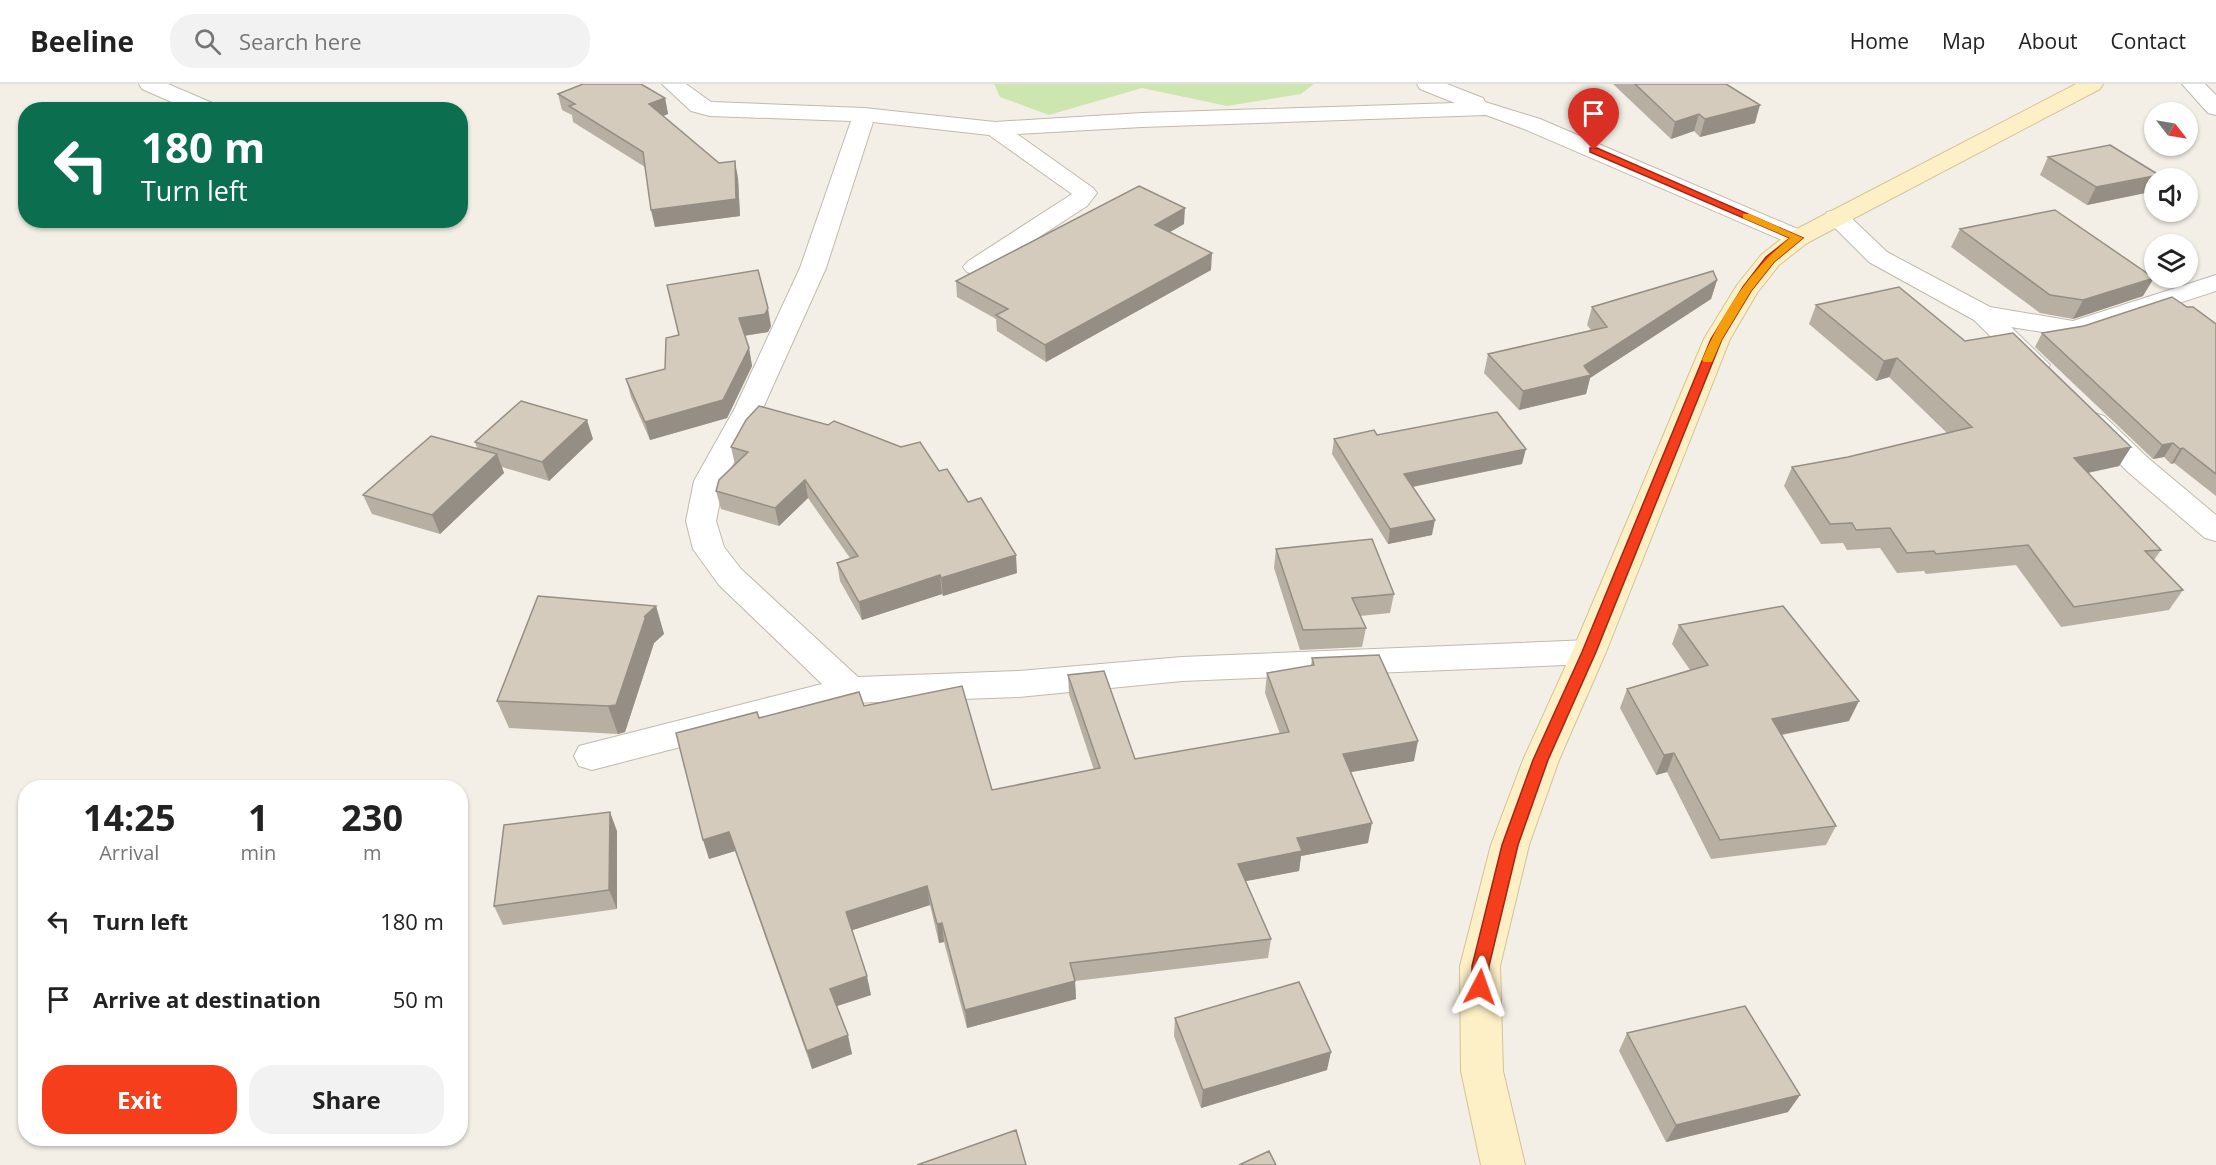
<!DOCTYPE html>
<html lang="en">
<head>
<meta charset="utf-8">
<style>
  :root { --surface:#fff; --page:#f2f2f2; --text:#222; --muted:#767676; --line:#e0e0e0; --accent:#f43e1c }
  body { margin:0; font-family:"Open Sans",sans-serif; background:var(--page); color:var(--text); height:100vh; display:flex; flex-direction:column; font-size:22px; white-space:nowrap }
  * { box-sizing:border-box; margin:0 }
  p { font-size:20px; color:var(--muted) }
  .icon { flex:none; width:33px; height:33px; fill:none; stroke:currentColor; stroke-width:2; stroke-linecap:round; stroke-linejoin:round }
  .map { position:relative; flex:1; overflow:hidden }
  .sheet { position:absolute; left:18px; top:696px; width:450px; height:366px; display:flex; flex-direction:column; background:var(--surface); border-radius:24px; box-shadow:0 2px 4px #0004 }
  .sheet>* { flex:none }
  .top-card { position:absolute; left:18px; top:18px; width:450px; height:126px; border-radius:24px; box-shadow:0 2px 4px #0004; background:#0b6e4f; color:#fff; overflow:hidden }
  .needle { width:39px; rotate:121deg }
  .fabs { position:absolute; left:2144px; top:18px; display:grid; gap:12px }
  .fabs a { display:grid; place-items:center; width:54px; height:54px; border-radius:50%; background:var(--surface); box-shadow:0 2px 4px #0004; font-size:30px }
  .pin { position:absolute; display:grid; place-items:center; width:51px; height:51px; color:#fff; margin:-62px -26px; border-radius:50% 50% 50% 0; rotate:-45deg; box-shadow:0 0 6px #0007 }
  .pin .icon { rotate:45deg }
  .me { position:absolute; width:66px; margin:-33px; rotate:4deg; stroke-linejoin:round; filter:drop-shadow(0 0 4px #0008) }
  .turn { display:flex; align-items:center; gap:21px; height:126px; padding:0 24px; font-size:27px }
  .turn .icon { width:78px; height:78px; stroke-width:2.5 }
  .turn b { display:block; font-size:42px; line-height:51px }
  .eta { display:flex; justify-content:space-evenly; align-items:center; height:102px; text-align:center }
  .eta b { font-size:36px; font-weight:700; line-height:42px }
  .cta { display:flex; gap:12px; margin-top:auto; padding:12px 24px }
  .cta a { flex:1; height:69px; border-radius:24px; background:var(--accent); color:#fff; font-size:24px; font-weight:700; line-height:69px; text-align:center }
  .cta a+a { background:var(--page); color:var(--text) }
  ul { padding:0; list-style:none }
  li { display:flex; align-items:center; gap:18px; height:78px; padding:0 24px }
  li div { flex:1 }
  li b { display:block; font-size:22px }
  li em { font-style:normal }
  header { display:flex; align-items:center; gap:36px; box-sizing:border-box; height:84px; padding:0 30px; background:var(--surface); border-bottom:2px solid var(--line) }
  header strong { font-size:28px }
  nav { display:flex; gap:33px; margin-inline-start:auto; font-size:21px }
  .search { width:420px; height:54px; background:var(--page); display:flex; align-items:center; gap:15px; box-sizing:border-box; padding:0 21px; border-radius:24px; color:var(--muted); font-size:22px }
  .map>svg:first-child { display:block }
  .green { fill:#cde6b0 }
  .lines { fill:none; stroke-linecap:round; stroke-linejoin:round }
  .minor-casing { stroke:#c1baac; stroke-width:2 }
  .secondary-casing { stroke:#d2c397; stroke-width:2 }
  .minor { fill:#fff; fill-rule:evenodd }
  .secondary { fill:#fdf0c6; fill-rule:evenodd }
  .wall { fill:#b6afa2 }
  .shaded-wall { fill:#948e84 }
  .building { fill:#d4cbbc; stroke:#948e84; stroke-width:1.5 }
  .route { fill:#f43e1c; stroke:#9f2812; stroke-width:1.5 }
  .slow { fill:#f59e0b }
</style>
</head>
<body>
<header>
<strong>Beeline</strong>
<div class="search"><svg class="icon" aria-label="search" viewBox="0 0 24 24"><circle cx="10" cy="10" r="6"/><path d="M15 15l6 6"/></svg>Search here</div>
<nav><a>Home</a><a>Map</a><a>About</a><a>Contact</a></nav>
</header>
<div class="map">
<svg width="2216" height="1081" viewBox="0 0 2216 1081">
  <rect width="100%" height="100%" fill="#f3efe6"/>
  <path class="green" d="M 994,0 L 1314,0 L 1301,10 L 1227,22 L 1142,4 L 1049,31 L 1000,13 Z"/>
  <g class="lines">
    <g class="minor-casing">
      <path id="minor" d="M 139,0 L 168,0 L 217,21 L 220,26 L 190,26 L 142,5 Z
        M 662,0 L 686,0 L 711,18 L 864,24 L 995,38 L 1142,29 L 1455,19 L 1420,5 L 1417,0 L 1447,0 L 1483,14 L 1485,18 L 1540,35 L 1807,149 L 1810,154 L 1807,159 L 1798,161 L 1789,159 L 1524,45 L 1486,31 L 1142,43 L 1017,50 L 1093,104 L 1097,109 L 1087,122 L 985,188 L 976,191 L 967,188 L 963,183 L 967,178 L 1072,110 L 989,51 L 873,38 L 826,184 L 763,324 L 724,397 L 716,437 L 724,463 L 741,485 L 858,593 L 1019,587 L 1182,573 L 1589,556 L 1601,559 L 1606,568 L 1601,577 L 1589,580 L 1182,597 L 1019,613 L 850,619 L 592,686 L 579,682 L 574,672 L 579,662 L 822,600 L 719,501 L 693,465 L 686,437 L 694,397 L 735,324 L 800,184 L 851,37 L 710,32 L 691,27 Z
        M 2182,0 L 2205,0 L 2216,11 L 2216,31 L 2208,29 Z
        M 1836,126 L 1845,128 L 1887,168 L 1990,223 L 2073,237 L 2216,191 L 2216,207 L 2074,253 L 2011,243 L 2050,281 L 2046,287 L 2036,289 L 2026,287 L 1974,236 L 1869,178 L 1824,133 L 1827,128 Z
        M 2094,329 L 2104,332 L 2148,374 L 2216,431 L 2216,457 L 2205,454 L 2128,388 L 2084,344 L 2080,338 L 2084,332 Z"/>
    </g>
    <g class="secondary-casing">
      <path id="secondary" d="M 2076,0 L 2103,0 L 2100,5 L 1807,159 L 1779,181 L 1757,209 L 1730,255 L 1606,568 L 1559,676 L 1529,761 L 1500,882 L 1503,987 L 1525,1081 L 1481,1081 L 1461,987 L 1460,882 L 1491,761 L 1523,676 L 1572,568 L 1704,255 L 1737,201 L 1761,171 L 1789,149 Z"/>
    </g>
    <use href="#minor" class="minor"/>
    <use href="#secondary" class="secondary"/>
  </g>
  <path class="wall" d="M 1613,0 L 1726,0 L 1755,39 L 1700,53 L 1694,47 L 1671,55 Z
    M 558,10 L 665,14 L 668,30 L 663,32 L 719,79 L 738,94 L 740,132 L 655,143 L 645,83 L 573,38 L 572,31 L 562,26 Z
    M 2048,73 L 2154,94 L 2154,101 L 2150,108 L 2087,121 L 2040,91 Z
    M 1184,140 L 1170,148 L 1211,186 L 1046,278 L 997,247 L 996,235 L 957,213 L 956,197 Z
    M 1960,145 L 2143,212 L 2073,235 L 2040,229 L 1951,163 Z
    M 1717,196 L 1711,215 L 1590,294 L 1586,310 L 1519,326 L 1484,289 L 1488,270 L 1591,246 L 1587,241 L 1592,223 Z
    M 1816,221 L 1965,257 L 2131,363 L 2119,382 L 2088,389 L 2161,466 L 2154,476 L 2183,506 L 2169,526 L 2061,543 L 2016,481 L 1926,490 L 1924,487 L 1897,489 L 1880,464 L 1847,466 L 1843,459 L 1821,460 L 1784,402 L 1792,383 L 1848,373 L 1947,349 L 1889,293 L 1876,297 L 1809,240 Z
    M 2187,223 L 2216,240 L 2216,412 L 2174,379 L 2171,380 L 2164,373 L 2153,375 L 2035,263 L 2042,249 Z
    M 771,242 L 768,248 L 744,252 L 749,264 L 752,282 L 727,334 L 650,356 L 631,313 L 626,295 L 665,285 L 679,251 Z
    M 1377,351 L 1522,380 L 1413,403 L 1432,451 L 1388,460 L 1332,370 L 1334,355 Z
    M 593,355 L 549,397 L 502,383 L 504,389 L 440,450 L 372,430 L 363,411 L 477,364 L 475,358 Z
    M 731,363 L 939,387 L 968,418 L 1017,489 L 943,512 L 942,510 L 862,536 L 840,497 L 837,479 L 850,474 L 808,414 L 779,442 L 721,425 L 716,407 L 735,381 Z
    M 1276,465 L 1394,510 L 1390,529 L 1360,532 L 1366,544 L 1362,563 L 1300,566 L 1274,484 Z
    M 656,522 L 664,550 L 654,559 L 625,648 L 618,650 L 509,644 L 497,617 Z
    M 1679,541 L 1849,637 L 1782,651 L 1836,742 L 1826,761 L 1711,775 L 1667,688 L 1656,691 L 1620,624 L 1627,605 L 1690,586 L 1672,560 Z
    M 1312,574 L 1414,677 L 1351,688 L 1368,759 L 1301,772 L 1299,787 L 1245,797 L 1271,855 L 1268,874 L 1075,897 L 1076,915 L 967,944 L 944,858 L 939,859 L 930,821 L 852,846 L 871,911 L 837,922 L 852,970 L 812,985 L 735,767 L 709,775 L 759,634 L 864,622 L 992,706 L 1094,686 L 1069,610 L 1068,591 L 1135,675 L 1280,650 L 1265,609 L 1267,589 L 1311,582 Z
    M 617,747 L 617,825 L 503,841 L 494,822 Z
    M 1175,934 L 1327,986 L 1201,1024 L 1174,952 Z
    M 1627,949 L 1800,1011 L 1788,1028 L 1666,1058 L 1619,967 Z"/>
  <path class="shaded-wall" d="M 665,14 L 668,30 L 653,36 L 649,20 Z
    M 1760,21 L 1755,39 L 1700,53 L 1705,35 Z
    M 1699,30 L 1694,47 L 1671,55 L 1675,38 Z
    M 735,77 L 738,94 L 740,132 L 655,143 L 651,126 Z
    M 2159,91 L 2157,94 L 2154,94 L 2154,101 L 2150,108 L 2087,121 L 2096,103 Z
    M 1185,124 L 1184,140 L 1154,157 L 1155,141 Z
    M 1212,169 L 1211,186 L 1046,278 L 1045,261 Z
    M 2154,194 L 2143,212 L 2073,235 L 2083,216 Z
    M 1717,196 L 1711,215 L 1590,294 L 1586,310 L 1519,326 L 1523,307 L 1584,282 Z
    M 768,224 L 771,242 L 768,248 L 742,252 L 739,234 Z
    M 749,264 L 752,282 L 727,334 L 650,356 L 645,338 Z
    M 1897,274 L 1889,293 L 1876,297 L 1884,277 Z
    M 587,336 L 593,355 L 549,397 L 542,378 Z
    M 2173,359 L 2164,373 L 2153,375 L 2162,361 Z
    M 2131,363 L 2119,382 L 2063,394 L 2074,374 Z
    M 2183,364 L 2174,379 L 2171,380 L 2180,365 Z
    M 1526,365 L 1522,380 L 1401,405 L 1404,390 Z
    M 497,370 L 504,389 L 440,450 L 432,431 Z
    M 805,396 L 808,414 L 779,442 L 775,424 Z
    M 1435,436 L 1432,451 L 1388,460 L 1390,445 Z
    M 1016,471 L 1017,489 L 943,512 L 941,494 Z
    M 940,491 L 942,510 L 862,536 L 859,518 Z
    M 656,522 L 664,550 L 654,559 L 625,648 L 618,650 L 608,622 L 644,533 Z
    M 1859,617 L 1849,637 L 1763,654 L 1772,635 Z
    M 1418,657 L 1414,677 L 1340,690 L 1343,670 Z
    M 1674,669 L 1667,688 L 1656,691 L 1664,671 Z
    M 610,728 L 617,747 L 617,825 L 609,806 Z
    M 1372,739 L 1368,759 L 1301,772 L 1299,787 L 1236,799 L 1238,780 L 1297,754 Z
    M 729,748 L 735,767 L 709,775 L 703,756 Z
    M 927,802 L 930,821 L 850,847 L 846,828 Z
    M 942,839 L 944,858 L 939,859 L 937,840 Z
    M 867,892 L 871,911 L 834,923 L 830,905 Z
    M 1075,897 L 1076,915 L 967,944 L 965,926 Z
    M 848,951 L 852,970 L 812,985 L 807,967 Z
    M 1331,968 L 1327,986 L 1201,1024 L 1203,1006 Z
    M 1800,1011 L 1788,1028 L 1666,1058 L 1676,1041 Z"/>
  <path class="building" d="M 583,0 L 641,0 L 665,14 L 649,20 L 719,79 L 735,77 L 736,115 L 651,126 L 643,68 L 569,22 L 575,20 L 558,10 Z
    M 1635,0 L 1726,0 L 1760,21 L 1705,35 L 1699,30 L 1675,38 Z
    M 2110,61 L 2159,91 L 2096,103 L 2048,73 Z
    M 1139,102 L 1185,124 L 1155,141 L 1212,169 L 1045,261 L 996,231 L 1008,225 L 956,197 Z
    M 2055,126 L 2154,194 L 2083,216 L 2050,211 L 1960,145 Z
    M 758,186 L 768,224 L 765,230 L 739,234 L 749,264 L 723,316 L 645,338 L 626,295 L 665,285 L 666,254 L 679,251 L 667,201 Z
    M 1713,187 L 1717,196 L 1584,282 L 1591,291 L 1523,307 L 1488,270 L 1607,243 L 1592,223 Z
    M 1899,203 L 1965,257 L 2013,249 L 2131,363 L 2074,374 L 2161,466 L 2145,467 L 2183,506 L 2074,523 L 2028,461 L 1936,470 L 1934,467 L 1907,469 L 1890,444 L 1856,446 L 1852,439 L 1830,440 L 1792,383 L 1848,373 L 1972,343 L 1897,274 L 1884,277 L 1816,221 Z
    M 2172,213 L 2187,223 L 2193,223 L 2216,240 L 2216,390 L 2183,364 L 2180,365 L 2173,359 L 2162,361 L 2042,249 L 2084,242 Z
    M 521,317 L 587,336 L 542,378 L 475,358 Z
    M 759,322 L 828,341 L 834,337 L 901,363 L 920,358 L 939,387 L 947,385 L 968,418 L 981,414 L 1016,471 L 941,494 L 940,491 L 859,518 L 837,479 L 858,472 L 805,396 L 775,424 L 716,407 L 719,396 L 748,368 L 731,363 L 746,336 Z
    M 1497,328 L 1526,365 L 1404,390 L 1435,436 L 1390,445 L 1334,355 L 1374,346 L 1377,351 Z
    M 431,352 L 497,370 L 432,431 L 363,411 Z
    M 1372,455 L 1394,510 L 1352,514 L 1366,544 L 1303,546 L 1276,465 Z
    M 538,512 L 656,522 L 644,533 L 646,532 L 616,621 L 608,622 L 497,617 Z
    M 1783,522 L 1859,617 L 1772,635 L 1836,742 L 1720,756 L 1674,669 L 1664,671 L 1627,605 L 1708,581 L 1679,541 Z
    M 1379,571 L 1418,657 L 1343,670 L 1372,739 L 1297,754 L 1302,767 L 1238,780 L 1271,855 L 1070,879 L 1075,897 L 965,926 L 942,839 L 937,840 L 927,802 L 846,828 L 867,892 L 830,905 L 848,951 L 807,967 L 729,748 L 703,756 L 676,649 L 757,628 L 759,634 L 859,608 L 864,622 L 962,602 L 992,706 L 1100,684 L 1068,591 L 1104,587 L 1135,675 L 1289,648 L 1267,589 L 1314,581 L 1312,574 Z
    M 610,728 L 609,806 L 494,822 L 504,741 Z
    M 1299,898 L 1331,968 L 1203,1006 L 1175,934 Z
    M 1745,922 L 1800,1011 L 1676,1041 L 1627,949 Z
    M 1016,1046 L 1026,1081 L 917,1081 Z
    M 1269,1067 L 1276,1081 L 1239,1081 Z"/>
  <path class="route" d="M 1590,64 L 1597,64 L 1803,154 L 1774,178 L 1751,207 L 1722,255 L 1596,568 L 1548,676 L 1518,761 L 1489,882 L 1489,903 L 1486,909 L 1480,911 L 1475,909 L 1472,903 L 1472,882 L 1502,761 L 1533,676 L 1582,568 L 1711,255 L 1743,203 L 1766,173 L 1790,154 L 1590,68 Z"/>
  <path class="slow" d="M 1743,130 L 1750,130 L 1803,154 L 1774,178 L 1751,207 L 1722,255 L 1712,278 L 1704,278 L 1702,276 C 1722,229 1750,186 1790,154 L 1743,134 Z"/>
</svg>
<div class="fabs">
<a><svg class="needle" viewBox="-14 -14 28 28"><path d="M0-13l5 13h-10z" fill="#e53935"/><path d="M0 13l5-13h-10z" fill="#767676"/></svg></a>
<a><svg class="icon" aria-label="sound" viewBox="0 0 24 24"><path d="M4 9h4l5-4v14l-5-4H4zM17 9q2 3 0 6"/></svg></a>
<a><svg class="icon" aria-label="layers" viewBox="0 0 24 24"><path d="M12 4l9 5-9 5-9-5zM3 14l9 5 9-5"/></svg></a>
</div>
<div class="pin" style="left:1594px;top:66px;background:#d93025"><svg class="icon" aria-label="arrive" viewBox="0 0 24 24"><path d="M6 21V4h12l-3 4 3 4H6"/></svg></div>
<svg class="me" style="left:1480px;top:903px" viewBox="-20 -20 40 40"><path d="M0-17L14 15 0 8-14 15z" fill="#f43e1c" stroke="#fff" stroke-width="4"/></svg>
<div class="top-card">
<div class="turn"><svg class="icon" aria-label="left" viewBox="0 0 24 24"><path d="M17 20v-9H6M10 6l-5 5 5 5"/></svg><div><b>180 m</b>Turn left</div></div>
</div>
<section class="sheet">
<div class="eta">
<div><b>14:25</b><p>Arrival</p></div>
<div><b>1</b><p>min</p></div>
<div><b>230</b><p>m</p></div>
</div>
<ul>
<li><svg class="icon" aria-label="left" viewBox="0 0 24 24"><path d="M17 20v-9H6M10 6l-5 5 5 5"/></svg><div><b>Turn left</b></div><em>180 m</em></li>
<li><svg class="icon" aria-label="arrive" viewBox="0 0 24 24"><path d="M6 21V4h12l-3 4 3 4H6"/></svg><div><b>Arrive at destination</b></div><em>50 m</em></li>
</ul>
<div class="cta"><a>Exit</a><a>Share</a></div>
</section>
</div>
</body>
</html>
